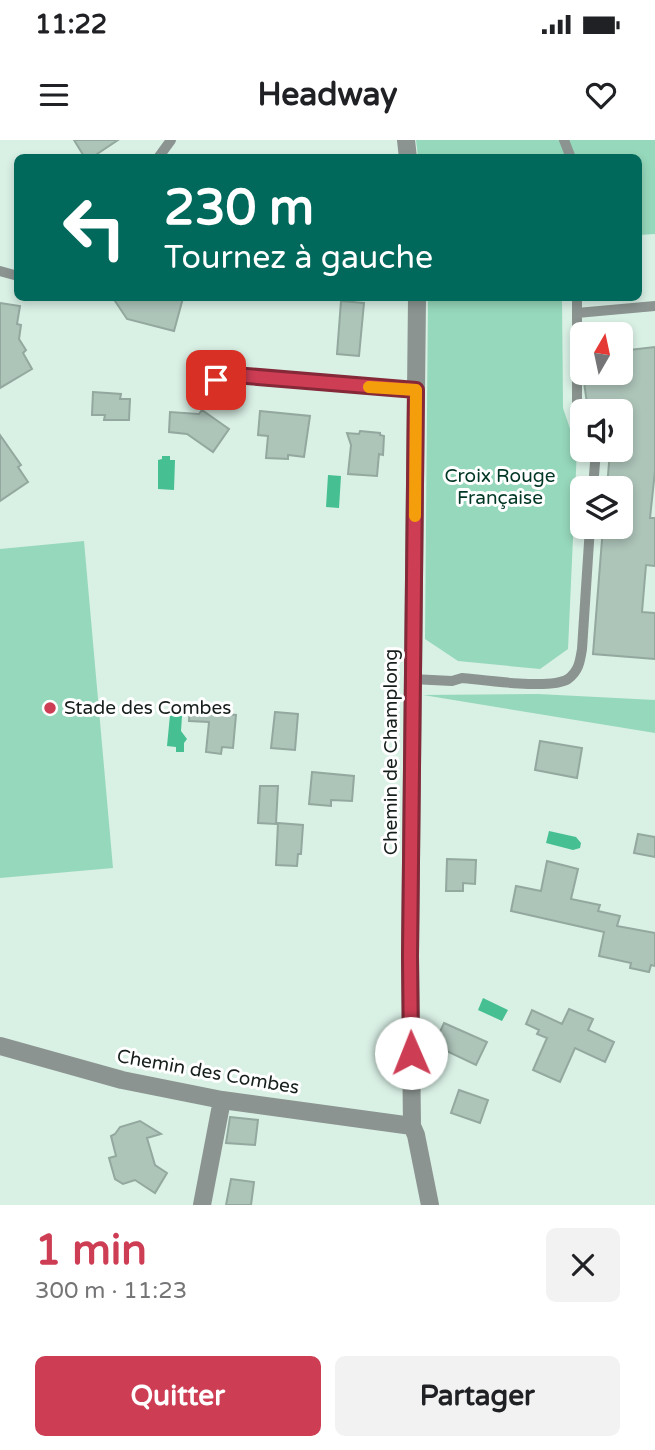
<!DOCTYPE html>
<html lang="fr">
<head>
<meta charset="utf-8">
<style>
  :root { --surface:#fff; --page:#f2f2f2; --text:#202124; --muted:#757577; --accent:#cd3d54 }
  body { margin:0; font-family:"Varela Round",sans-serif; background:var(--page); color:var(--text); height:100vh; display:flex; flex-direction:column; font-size:26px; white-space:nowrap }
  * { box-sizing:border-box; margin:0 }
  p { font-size:23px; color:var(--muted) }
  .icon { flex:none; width:38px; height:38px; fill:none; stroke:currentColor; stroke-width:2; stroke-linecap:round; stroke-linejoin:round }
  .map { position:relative; height:1065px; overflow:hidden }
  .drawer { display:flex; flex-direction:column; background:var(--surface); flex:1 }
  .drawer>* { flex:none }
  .guide { position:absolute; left:14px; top:14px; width:628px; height:147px; border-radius:10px; box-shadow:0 4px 10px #0003; background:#00695c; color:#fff; overflow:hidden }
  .needle { width:46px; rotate:9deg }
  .tools { position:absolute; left:570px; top:182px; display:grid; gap:14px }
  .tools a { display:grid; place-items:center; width:63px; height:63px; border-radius:10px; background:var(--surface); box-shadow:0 4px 10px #0003; font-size:35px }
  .pin { position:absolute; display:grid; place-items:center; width:60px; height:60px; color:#fff; margin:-30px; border-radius:14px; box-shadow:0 4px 10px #0006 }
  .me { position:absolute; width:77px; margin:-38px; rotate:359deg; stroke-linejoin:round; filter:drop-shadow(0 0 5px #0008) }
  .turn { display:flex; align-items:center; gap:24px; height:147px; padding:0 35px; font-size:32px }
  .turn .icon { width:91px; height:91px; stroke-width:2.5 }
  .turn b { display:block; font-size:49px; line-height:60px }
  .round { display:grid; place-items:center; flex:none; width:74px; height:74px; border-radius:10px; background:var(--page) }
  .head { display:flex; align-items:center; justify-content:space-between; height:119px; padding:0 35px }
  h1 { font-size:42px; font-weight:800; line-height:52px; color:var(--accent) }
  .cta { display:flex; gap:14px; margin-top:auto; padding:14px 35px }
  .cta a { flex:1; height:80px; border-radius:10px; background:var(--accent); color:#fff; font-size:28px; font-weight:800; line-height:80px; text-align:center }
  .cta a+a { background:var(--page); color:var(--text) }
  .status { display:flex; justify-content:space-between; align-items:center; height:49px; padding:0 35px; background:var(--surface); direction:ltr }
  .status svg { height:19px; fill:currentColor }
  header { display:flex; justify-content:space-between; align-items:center; height:91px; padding:0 35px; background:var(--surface); font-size:32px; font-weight:800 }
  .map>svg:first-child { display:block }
  .green { fill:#96d8bb }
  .water { fill:#46bf93 }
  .building { fill:#adc4b9; stroke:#93a89e; stroke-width:2 }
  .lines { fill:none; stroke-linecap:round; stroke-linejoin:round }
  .lane { stroke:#8b9490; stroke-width:10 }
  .street { stroke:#8b9490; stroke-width:18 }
  .route-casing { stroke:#852837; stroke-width:18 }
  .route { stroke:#cd3d54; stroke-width:12 }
  .slow { stroke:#f59e0b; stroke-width:12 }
  .poi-dot { fill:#cd3d54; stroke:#fff; stroke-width:2.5 }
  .labels { text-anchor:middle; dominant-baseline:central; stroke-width:6; stroke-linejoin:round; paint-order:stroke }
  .park-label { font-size:19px; fill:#003725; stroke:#fff }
  .poi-label { font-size:19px; fill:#161f1b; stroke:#fff; text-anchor:start }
  .street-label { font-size:19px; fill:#161f1b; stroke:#fff }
</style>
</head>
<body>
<div class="status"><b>11:22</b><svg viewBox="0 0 49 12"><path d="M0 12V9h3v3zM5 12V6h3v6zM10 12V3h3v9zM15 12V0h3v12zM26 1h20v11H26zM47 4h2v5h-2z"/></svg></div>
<header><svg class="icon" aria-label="menu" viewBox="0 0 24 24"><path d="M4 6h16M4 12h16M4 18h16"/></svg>Headway<svg class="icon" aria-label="heart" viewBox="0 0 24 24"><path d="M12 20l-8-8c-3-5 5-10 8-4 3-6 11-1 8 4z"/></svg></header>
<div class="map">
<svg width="655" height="1065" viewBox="0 0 655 1065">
  <rect width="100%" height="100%" fill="#d9f0e5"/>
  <path class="green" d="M 416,0 L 655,0 L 655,94 L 639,95 L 639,18 L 418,17 Z
    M 428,158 L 562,158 L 563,268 L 577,309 L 568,509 L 540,529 L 458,521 L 425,499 Z
    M 84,401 L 113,728 L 0,738 L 0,409 Z
    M 538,554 L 655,560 L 655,593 L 423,555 Z"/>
  <path class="water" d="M 162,316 L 170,316 L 170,320 L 175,320 L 174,350 L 158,349 L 158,320 L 162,319 Z
    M 328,335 L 341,336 L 339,368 L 326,367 Z
    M 170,575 L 182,576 L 181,591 L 187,599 L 184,603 L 184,612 L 176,612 L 176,607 L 167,606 Z
    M 549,691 L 576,697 L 581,703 L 580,708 L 573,710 L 546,703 Z
    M 483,858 L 508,870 L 502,881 L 478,870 Z"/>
  <path class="building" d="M 74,0 L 118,0 L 91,18 L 85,18 Z
    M 113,158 L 183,158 L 174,191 L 127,179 Z
    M 341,161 L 364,163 L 359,216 L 337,214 Z
    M 0,163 L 20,166 L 17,184 L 21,185 L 19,199 L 26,210 L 23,213 L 32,229 L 0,248 Z
    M 655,207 L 655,331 L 650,378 L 655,378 L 655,426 L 646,425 L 642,472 L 655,473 L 655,519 L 593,514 L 603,387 L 621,387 L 621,348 L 607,348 L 610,310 L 621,310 L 621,271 L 588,271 L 584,242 L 589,241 L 589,233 L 621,233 L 621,211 Z
    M 93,252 L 121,254 L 120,259 L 130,259 L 129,280 L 104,280 L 105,275 L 92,275 Z
    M 202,270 L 229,289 L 213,312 L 187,294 L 169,292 L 170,272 L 199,274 Z
    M 260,271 L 310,276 L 304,317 L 288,315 L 288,319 L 266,318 L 268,296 L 258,295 Z
    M 360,291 L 380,293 L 380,295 L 384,296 L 383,315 L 379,314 L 377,336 L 348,334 L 351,305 L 347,293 L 359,294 Z
    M 0,295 L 21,325 L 18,327 L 28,342 L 0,361 Z
    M 190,563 L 217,566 L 216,573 L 236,575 L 233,608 L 222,607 L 221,614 L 206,612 L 209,582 L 189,581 Z
    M 275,572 L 298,574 L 295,610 L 271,608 Z
    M 540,601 L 582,608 L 577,638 L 535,630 Z
    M 312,632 L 354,636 L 352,661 L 331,660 L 331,666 L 309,664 Z
    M 260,646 L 278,646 L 276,684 L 258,683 Z
    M 278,683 L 303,685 L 301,714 L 298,714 L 297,726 L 276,725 Z
    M 638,694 L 655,697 L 655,717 L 634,713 Z
    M 447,719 L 476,720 L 475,744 L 463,743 L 463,751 L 446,751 Z
    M 547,721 L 578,729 L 571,759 L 600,765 L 598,771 L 620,776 L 617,786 L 655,793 L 655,826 L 651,825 L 649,832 L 630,828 L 631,823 L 599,816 L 604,792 L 511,771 L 516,746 L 541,751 Z
    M 569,869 L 593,879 L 588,890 L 614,902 L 605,922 L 575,908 L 560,942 L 533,930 L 547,898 L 537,894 L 539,890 L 526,884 L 532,870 L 562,884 Z
    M 444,883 L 487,902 L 476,925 L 434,905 Z
    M 459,950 L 488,960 L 480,983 L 451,973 Z
    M 230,977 L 258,980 L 255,1005 L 226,1003 Z
    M 140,981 L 161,994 L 147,998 L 155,1025 L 167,1033 L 155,1053 L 135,1040 L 123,1044 L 115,1039 L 109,1018 L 116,1016 L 111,996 L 115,994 L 120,987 Z
    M 231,1039 L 254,1042 L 251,1065 L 226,1065 Z"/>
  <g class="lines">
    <path class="lane" d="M 564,0 L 571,18
      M 158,18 L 171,0
      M 0,131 L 18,136
      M 577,158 L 577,273 L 583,282
      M 577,173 L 655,166
      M 216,240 L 234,235 L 416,250
      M 593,348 L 596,310
      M 412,539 L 452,541 L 462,538 C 485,540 551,550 568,539 C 579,531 580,521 582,509 L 590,387"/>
    <path class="street" d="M 406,0 L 408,18
      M 417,158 L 410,816 L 412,986 L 416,995 L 430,1065
      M 0,906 L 122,940 L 222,960 L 412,986
      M 202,1065 L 222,960"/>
  </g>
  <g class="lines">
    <g class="route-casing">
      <path id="route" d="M 216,240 L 234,235 L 416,250 L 410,816 L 411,913"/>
    </g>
    <use href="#route" class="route"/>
    <path class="slow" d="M 369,247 L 416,250 L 415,376"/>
  </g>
  <circle class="poi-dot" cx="50" cy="568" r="7"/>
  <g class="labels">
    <g class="park-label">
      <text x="500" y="336">Croix Rouge<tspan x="500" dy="22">Française</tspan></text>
    </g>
    <g class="poi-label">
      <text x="64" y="568">Stade des Combes</text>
    </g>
    <g class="street-label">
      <text transform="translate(391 612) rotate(-90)">Chemin de Champlong</text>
      <text transform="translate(208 932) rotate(10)">Chemin des Combes</text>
    </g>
  </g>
</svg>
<div class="tools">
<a><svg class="needle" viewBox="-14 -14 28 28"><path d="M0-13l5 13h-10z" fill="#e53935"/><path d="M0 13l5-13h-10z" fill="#757577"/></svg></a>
<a><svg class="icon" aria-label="sound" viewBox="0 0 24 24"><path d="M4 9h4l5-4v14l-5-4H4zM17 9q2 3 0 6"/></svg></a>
<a><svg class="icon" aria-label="layers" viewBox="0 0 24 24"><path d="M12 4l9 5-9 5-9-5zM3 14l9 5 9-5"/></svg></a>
</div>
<div class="pin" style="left:216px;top:240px;background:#d93025"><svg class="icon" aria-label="arrive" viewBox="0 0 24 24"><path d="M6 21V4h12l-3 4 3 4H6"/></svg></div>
<svg class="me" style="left:411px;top:913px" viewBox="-20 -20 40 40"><circle r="19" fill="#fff"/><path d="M0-13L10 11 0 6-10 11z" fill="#cd3d54"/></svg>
<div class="guide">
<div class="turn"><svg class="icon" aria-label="left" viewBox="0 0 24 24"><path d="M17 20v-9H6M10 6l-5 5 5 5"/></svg><div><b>230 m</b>Tournez à gauche</div></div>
</div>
</div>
<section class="drawer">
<div class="head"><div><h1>1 min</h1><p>300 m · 11:23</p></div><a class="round"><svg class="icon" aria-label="close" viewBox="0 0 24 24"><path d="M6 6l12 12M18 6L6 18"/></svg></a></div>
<div class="cta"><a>Quitter</a><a>Partager</a></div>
</section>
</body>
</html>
